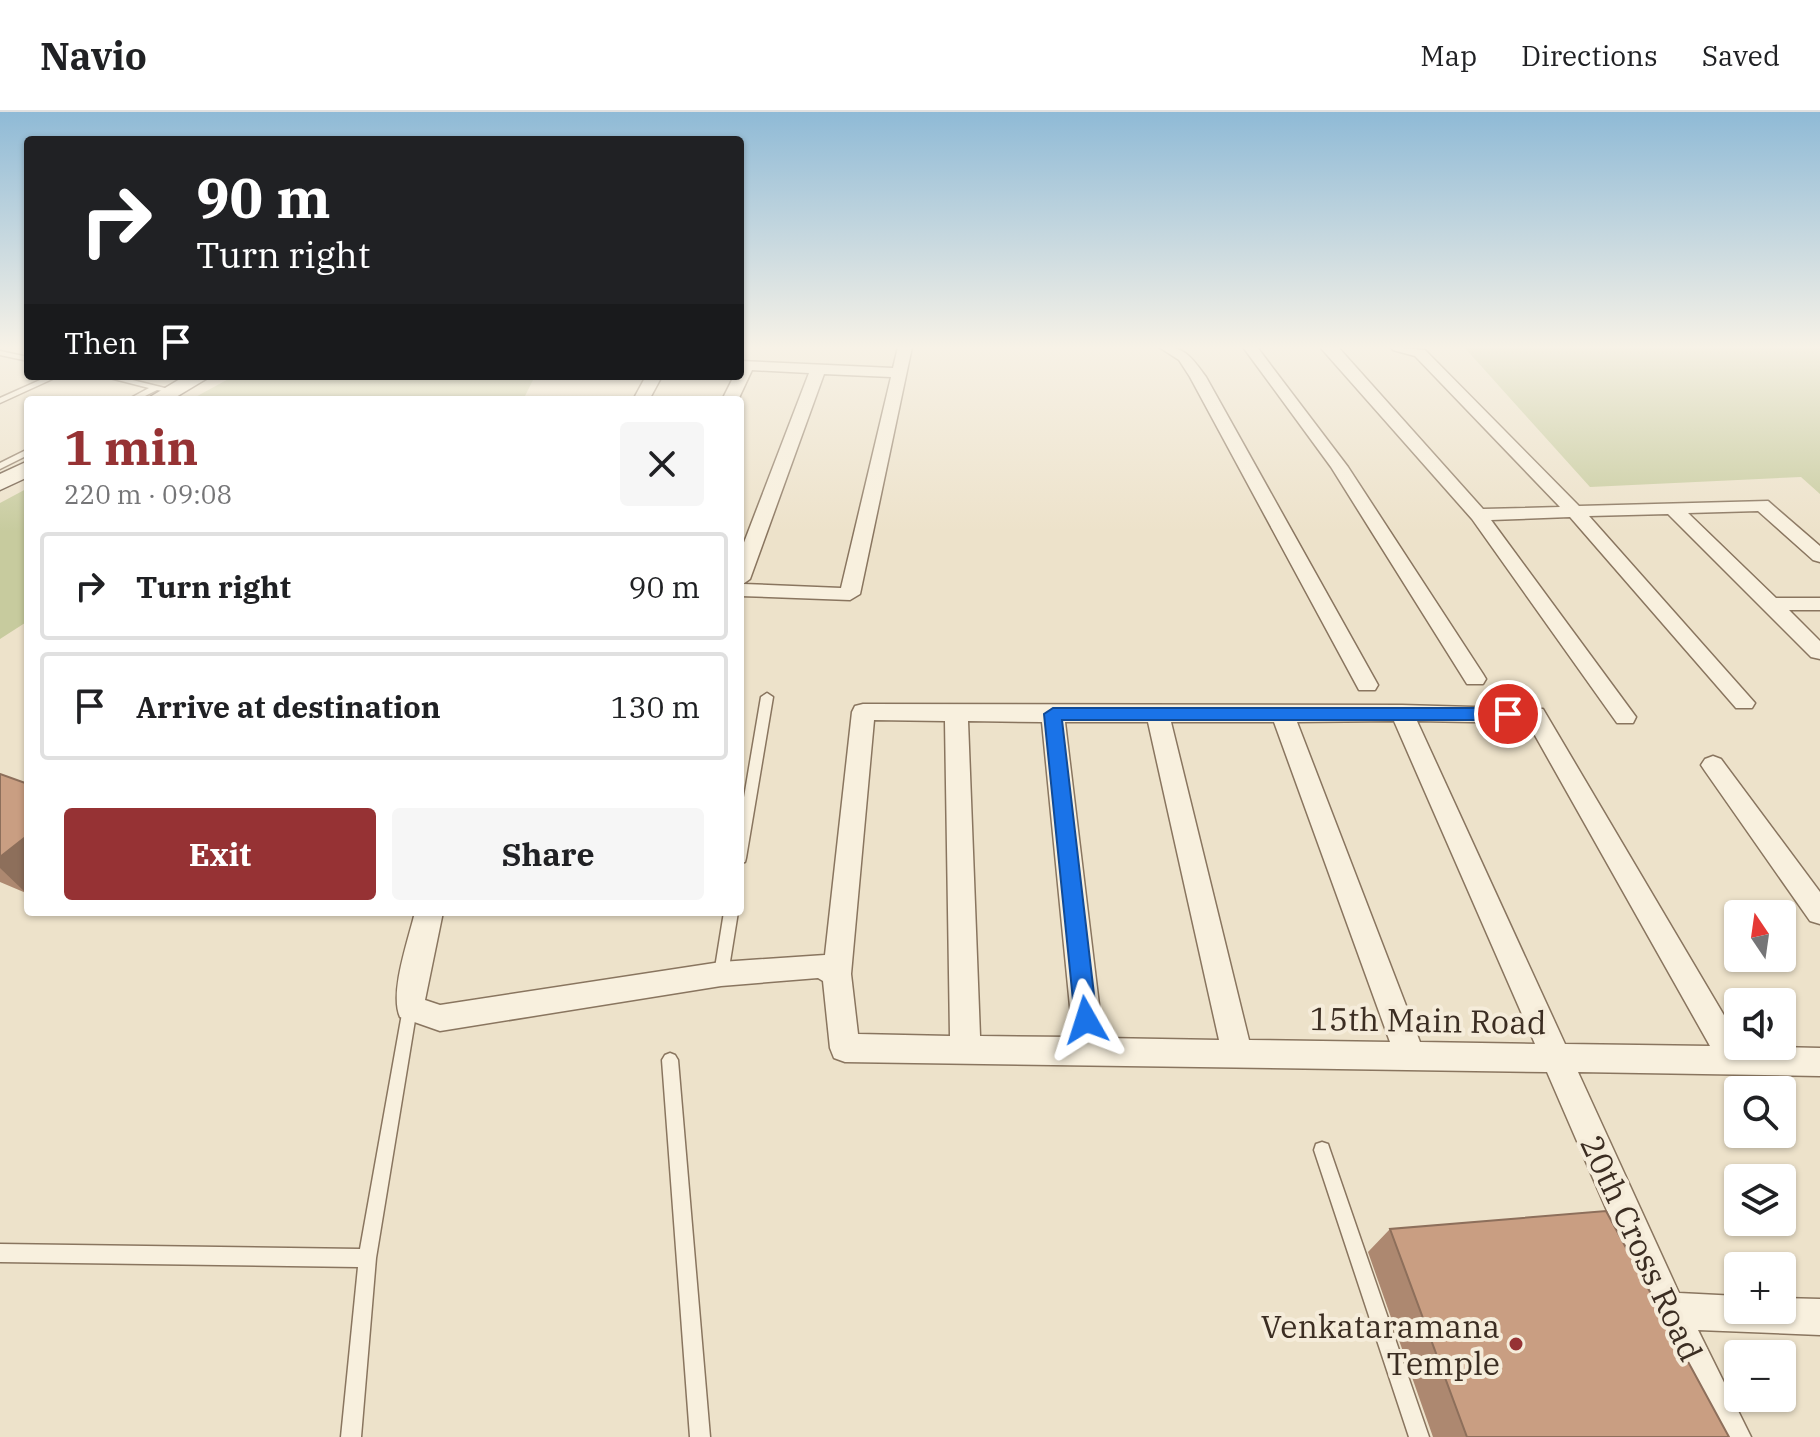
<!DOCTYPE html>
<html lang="en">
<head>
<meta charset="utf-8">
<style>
  :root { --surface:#fff; --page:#f6f6f6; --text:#202124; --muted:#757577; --line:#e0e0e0; --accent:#963234 }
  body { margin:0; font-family:"IBM Plex Serif",serif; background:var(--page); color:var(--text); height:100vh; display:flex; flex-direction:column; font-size:30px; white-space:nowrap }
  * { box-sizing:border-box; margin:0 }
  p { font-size:26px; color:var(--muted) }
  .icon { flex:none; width:44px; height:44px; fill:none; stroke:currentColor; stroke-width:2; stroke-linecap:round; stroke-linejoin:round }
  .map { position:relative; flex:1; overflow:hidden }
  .drawer { position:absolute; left:24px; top:284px; width:720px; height:520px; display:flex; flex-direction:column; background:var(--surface); border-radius:8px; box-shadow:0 2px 6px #0004 }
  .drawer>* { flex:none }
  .guide { position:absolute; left:24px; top:24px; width:720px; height:244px; border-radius:8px; box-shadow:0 2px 6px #0004; background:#202124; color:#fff; overflow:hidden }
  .needle { width:52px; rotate:347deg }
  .fabs { position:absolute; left:1724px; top:788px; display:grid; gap:16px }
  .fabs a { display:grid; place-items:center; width:72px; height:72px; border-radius:8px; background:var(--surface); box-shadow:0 2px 6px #0004; font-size:40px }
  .pin { position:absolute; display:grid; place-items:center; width:68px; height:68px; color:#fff; margin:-34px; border:4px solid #fff; border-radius:50%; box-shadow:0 2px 8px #0007 }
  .me { position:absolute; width:88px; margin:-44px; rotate:354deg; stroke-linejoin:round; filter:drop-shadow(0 0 6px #0008) }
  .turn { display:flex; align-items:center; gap:28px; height:168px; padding:0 40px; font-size:36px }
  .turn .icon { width:104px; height:104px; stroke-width:2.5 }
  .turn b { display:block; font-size:56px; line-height:68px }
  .then { display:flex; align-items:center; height:76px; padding:0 40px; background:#0003; gap:16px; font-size:30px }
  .round { display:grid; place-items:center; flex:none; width:84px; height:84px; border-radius:8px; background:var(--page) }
  .headline { display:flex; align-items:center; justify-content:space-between; height:136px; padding:0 40px }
  h1 { font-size:48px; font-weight:800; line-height:60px; color:var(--accent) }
  .primary-button { display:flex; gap:16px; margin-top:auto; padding:16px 40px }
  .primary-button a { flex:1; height:92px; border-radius:8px; background:var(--accent); color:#fff; font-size:32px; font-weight:800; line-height:92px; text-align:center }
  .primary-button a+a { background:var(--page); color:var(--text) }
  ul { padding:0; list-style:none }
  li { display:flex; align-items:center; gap:24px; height:108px; margin:0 16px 12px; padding:0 24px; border:4px solid var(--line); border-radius:8px }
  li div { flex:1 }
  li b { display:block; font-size:30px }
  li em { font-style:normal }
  header { display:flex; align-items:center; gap:48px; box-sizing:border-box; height:112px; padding:0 40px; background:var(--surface); border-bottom:2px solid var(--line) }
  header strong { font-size:38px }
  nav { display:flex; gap:44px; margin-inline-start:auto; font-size:28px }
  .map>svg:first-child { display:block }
  .green { fill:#c7cb9e }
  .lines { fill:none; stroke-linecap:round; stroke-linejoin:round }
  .lane-casing { stroke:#89755f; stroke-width:3 }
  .street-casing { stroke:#89755f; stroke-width:3 }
  .secondary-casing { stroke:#6b5642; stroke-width:3 }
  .lane { fill:#f8f0de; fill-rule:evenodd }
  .street { fill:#f8f0de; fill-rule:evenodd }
  .secondary { fill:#f8f0de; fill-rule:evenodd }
  .wall { fill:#ad8870 }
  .shaded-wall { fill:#8d6f5b }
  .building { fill:#c99e82; stroke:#8d6f5b; stroke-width:2 }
  .route { fill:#1a73e8; stroke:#114b97; stroke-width:2 }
  .poi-dot { fill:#963234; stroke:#f5ecda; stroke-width:3 }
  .labels { text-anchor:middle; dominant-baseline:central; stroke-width:8; stroke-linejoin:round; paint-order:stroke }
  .near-street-label { font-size:32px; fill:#3b2d22; stroke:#f5ecda }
  .near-poi-label { font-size:32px; fill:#3b2d22; stroke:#f5ecda; text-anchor:end }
</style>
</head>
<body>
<header>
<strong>Navio</strong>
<nav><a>Map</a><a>Directions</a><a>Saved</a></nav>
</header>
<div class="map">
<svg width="1820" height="1325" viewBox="0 0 1820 1325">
  <rect width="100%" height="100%" fill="#ede2ca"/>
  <path class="green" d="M 1464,235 L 1820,235 L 1820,382 L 1801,365 L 1590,375 Z
    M 234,264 L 535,264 L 523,288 L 190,288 Z
    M 28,376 L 28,509 L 0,527 L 0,391 Z"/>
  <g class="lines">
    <g class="lane-casing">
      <path id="lane" d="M 0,239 L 28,245 L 28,249 L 0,243 Z
        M 49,264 L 59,264 L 0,291 L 0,286 Z
        M 102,264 L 116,264 L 177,279 L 173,281 L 157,278 L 137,288 L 127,288 L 149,276 Z
        M 28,337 L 28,343 L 0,357 L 0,351 Z
        M 767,581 L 773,585 L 746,746 L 745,750 L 740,751 L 740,709 L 761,585 Z
        M 724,800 L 738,800 L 728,862 L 726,866 L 721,868 L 716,866 L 714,862 Z
        M 410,890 L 415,891 L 417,896 L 376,1146 L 361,1325 L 341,1325 L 358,1155 L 0,1150 L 0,1132 L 360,1137 L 403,896 L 405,891 Z
        M 670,941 L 675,943 L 678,948 L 710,1325 L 690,1325 L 662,948 L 665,943 Z
        M 1322,1030 L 1328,1032 L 1330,1038 L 1429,1325 L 1409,1325 L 1314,1038 L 1316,1032 Z"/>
    </g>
    <g class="street-casing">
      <path id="street" d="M 898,235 L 912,235 L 860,482 L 850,488 L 740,484 L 740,441 L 809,261 L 752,258 L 738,288 L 722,288 L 734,264 L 740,264 L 740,249 L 893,256 ZM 824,262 L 891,265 L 841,476 L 743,472 L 750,467 Z
        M 1159,235 C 1184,233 1192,246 1206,265 L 1378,573 L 1375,578 L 1359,578 L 1190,265 L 1179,248 Z
        M 1243,235 L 1257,235 L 1348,355 L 1483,562 L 1486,567 L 1483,572 L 1467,572 L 1331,355 Z
        M 1320,235 L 1338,235 L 1483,397 L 1560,395 L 1415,244 L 1393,238 L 1391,235 L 1425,238 L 1579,394 L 1768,389 L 1820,434 L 1820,450 L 1813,448 L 1758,399 L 1688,401 L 1776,486 L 1820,486 L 1820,498 L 1789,498 L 1820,529 L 1820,547 L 1811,545 L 1668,402 L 1589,404 L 1755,591 L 1752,596 L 1736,596 L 1570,405 L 1491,408 L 1636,605 L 1633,611 L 1617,611 L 1472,407 Z
        M 646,264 L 662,264 L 649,288 L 633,288 Z
        M 863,592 L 1402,593 L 1543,597 L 1738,927 L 1738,934 L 1820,936 L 1820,964 L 1578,960 L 1679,1181 L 1738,1184 L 1738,1198 L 1782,1198 L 1782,1186 L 1820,1187 L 1820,1223 L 1698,1218 L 1751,1325 L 1712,1325 L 1656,1212 L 1547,960 L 845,950 L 834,946 L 830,936 L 823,869 L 818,866 L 721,874 L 440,919 L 400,905 C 389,881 409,826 415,800 L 443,800 L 425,888 L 440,893 L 721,850 L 825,843 L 852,600 L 855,594 ZM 874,608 L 945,609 L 950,924 L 858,922 L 851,862 ZM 968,609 L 1042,610 L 1073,925 L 980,924 ZM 1394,609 L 1535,932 L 1420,930 L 1297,610 ZM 1417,609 L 1528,611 L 1710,934 L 1565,932 ZM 1065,610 L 1148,610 L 1219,928 L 1103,926 ZM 1171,610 L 1274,610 L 1390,930 L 1249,928 Z
        M 1713,644 L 1721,647 L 1820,780 L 1820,812 L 1810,809 L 1705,659 L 1701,653 L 1705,647 Z"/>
    </g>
    <g class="secondary-casing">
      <path id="secondary" d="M 185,264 L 211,264 L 171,288 L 145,288 Z
        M 28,349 L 28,365 L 0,378 L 0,362 Z"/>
    </g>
    <use href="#lane" class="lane"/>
    <use href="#street" class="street"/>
    <use href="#secondary" class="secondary"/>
  </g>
  <path class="wall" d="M 0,662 L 28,672 L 28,779 L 26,781 L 0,770 Z
    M 1390,1117 L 1729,1325 L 1433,1325 L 1368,1140 Z"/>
  <path class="shaded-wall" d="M 28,723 L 28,779 L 26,781 L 0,756 L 0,745 Z"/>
  <path class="building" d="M 0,662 L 28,672 L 28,723 L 0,745 Z
    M 1606,1099 L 1729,1325 L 1467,1325 L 1390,1117 Z"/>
  <linearGradient id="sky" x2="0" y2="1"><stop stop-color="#8fbad6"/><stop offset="0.56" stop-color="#f7f2e7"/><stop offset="1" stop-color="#f7f2e7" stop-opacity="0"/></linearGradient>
  <rect width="1820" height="420" fill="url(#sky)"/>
  <path class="route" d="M 1053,596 L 1508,596 L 1517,602 L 1508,608 L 1062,608 L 1097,908 L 1094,915 L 1086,918 L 1078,915 L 1075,908 L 1044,602 Z"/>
  <circle class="poi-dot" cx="1516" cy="1232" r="8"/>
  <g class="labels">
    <g class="near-street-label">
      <text transform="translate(1428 908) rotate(1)">15th Main Road</text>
      <text transform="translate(1642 1136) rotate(65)">20th Cross Road</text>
    </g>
    <g class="near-poi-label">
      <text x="1500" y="1214">Venkataramana<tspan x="1500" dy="37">Temple</tspan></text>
    </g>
  </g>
</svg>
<div class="fabs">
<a><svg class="needle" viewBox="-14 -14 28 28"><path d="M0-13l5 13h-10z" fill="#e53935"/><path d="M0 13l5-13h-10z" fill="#757577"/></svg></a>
<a><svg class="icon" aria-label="sound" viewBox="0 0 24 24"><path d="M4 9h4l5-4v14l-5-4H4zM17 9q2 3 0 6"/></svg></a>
<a><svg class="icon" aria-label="search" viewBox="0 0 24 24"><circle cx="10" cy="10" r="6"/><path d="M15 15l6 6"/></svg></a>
<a><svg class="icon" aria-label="layers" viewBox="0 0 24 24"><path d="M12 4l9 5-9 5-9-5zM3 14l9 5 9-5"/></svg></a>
<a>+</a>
<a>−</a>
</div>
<div class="pin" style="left:1508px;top:602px;background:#d93025"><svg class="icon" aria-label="arrive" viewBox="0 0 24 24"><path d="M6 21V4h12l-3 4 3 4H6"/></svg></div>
<svg class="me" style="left:1086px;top:908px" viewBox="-20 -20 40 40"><path d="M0-17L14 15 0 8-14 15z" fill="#1a73e8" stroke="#fff" stroke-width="4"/></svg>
<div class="guide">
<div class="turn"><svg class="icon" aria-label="right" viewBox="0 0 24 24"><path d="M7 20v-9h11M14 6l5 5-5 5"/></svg><div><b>90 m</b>Turn right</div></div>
<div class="then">Then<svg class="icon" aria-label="arrive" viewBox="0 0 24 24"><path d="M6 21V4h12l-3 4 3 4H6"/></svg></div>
</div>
<section class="drawer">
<div class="headline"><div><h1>1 min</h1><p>220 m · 09:08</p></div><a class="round"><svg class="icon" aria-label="close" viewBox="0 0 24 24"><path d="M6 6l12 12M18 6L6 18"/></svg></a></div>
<ul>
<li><svg class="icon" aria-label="right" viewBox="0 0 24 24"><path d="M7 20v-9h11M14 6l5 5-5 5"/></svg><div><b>Turn right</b></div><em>90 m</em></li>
<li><svg class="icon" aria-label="arrive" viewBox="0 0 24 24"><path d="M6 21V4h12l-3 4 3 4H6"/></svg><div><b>Arrive at destination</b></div><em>130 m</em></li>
</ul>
<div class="primary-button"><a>Exit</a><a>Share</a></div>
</section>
</div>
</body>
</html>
